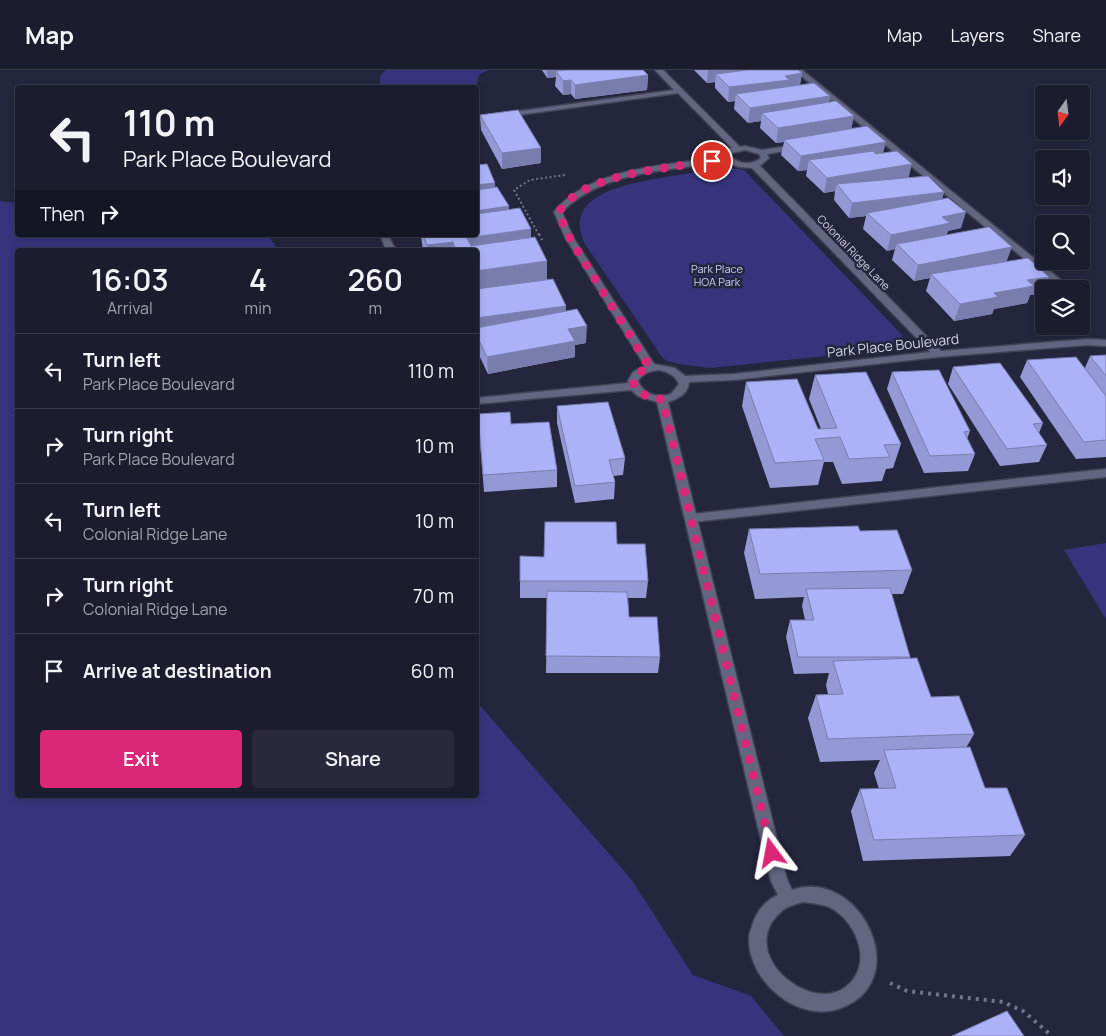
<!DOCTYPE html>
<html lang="en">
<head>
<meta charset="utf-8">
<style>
  :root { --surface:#1b1c2e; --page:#28293a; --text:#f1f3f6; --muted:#a0a1aa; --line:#393a4a; --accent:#db2777 }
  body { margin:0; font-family:Manrope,sans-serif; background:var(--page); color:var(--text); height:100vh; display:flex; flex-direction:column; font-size:19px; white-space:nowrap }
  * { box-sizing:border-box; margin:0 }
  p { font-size:16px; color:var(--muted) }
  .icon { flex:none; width:28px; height:28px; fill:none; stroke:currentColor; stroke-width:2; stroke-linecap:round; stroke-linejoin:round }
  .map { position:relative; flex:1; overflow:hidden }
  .side { position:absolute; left:15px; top:178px; width:464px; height:550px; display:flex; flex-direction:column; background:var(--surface); border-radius:5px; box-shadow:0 2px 8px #0003,0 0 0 1px var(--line) }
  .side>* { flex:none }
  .hud { position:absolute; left:15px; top:15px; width:464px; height:152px; border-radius:5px; box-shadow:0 2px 8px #0003,0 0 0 1px var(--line); background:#1b1c2e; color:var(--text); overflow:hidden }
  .needle { width:32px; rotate:194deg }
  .tools { position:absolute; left:1035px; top:15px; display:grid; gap:10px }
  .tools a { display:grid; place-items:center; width:55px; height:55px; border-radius:5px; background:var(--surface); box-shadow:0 2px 8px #0003,0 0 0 1px var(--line); font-size:25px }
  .pin { position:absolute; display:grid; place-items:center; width:42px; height:42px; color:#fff; margin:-21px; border:2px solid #fff; border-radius:50%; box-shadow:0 1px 5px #0007 }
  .me { position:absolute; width:55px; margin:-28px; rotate:347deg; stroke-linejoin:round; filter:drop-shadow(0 0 4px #0008) }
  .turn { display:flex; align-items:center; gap:18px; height:105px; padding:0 25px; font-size:22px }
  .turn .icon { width:65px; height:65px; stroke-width:2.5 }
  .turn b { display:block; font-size:35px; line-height:42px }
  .then { display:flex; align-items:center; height:48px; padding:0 25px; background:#0003; gap:10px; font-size:19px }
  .eta { display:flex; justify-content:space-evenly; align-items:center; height:85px; text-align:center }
  .eta b { font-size:30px; font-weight:600; line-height:35px }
  .button { display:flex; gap:10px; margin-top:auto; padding:10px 25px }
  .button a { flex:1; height:58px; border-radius:5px; background:var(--accent); color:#fff; font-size:20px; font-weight:600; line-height:58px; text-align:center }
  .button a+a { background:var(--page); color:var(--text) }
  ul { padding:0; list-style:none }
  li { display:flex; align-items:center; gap:15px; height:75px; padding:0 25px; border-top:1px solid var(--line) }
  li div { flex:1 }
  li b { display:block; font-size:19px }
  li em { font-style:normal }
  header { display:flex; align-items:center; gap:30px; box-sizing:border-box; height:70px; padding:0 25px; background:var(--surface); border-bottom:1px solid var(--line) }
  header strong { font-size:24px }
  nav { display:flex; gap:28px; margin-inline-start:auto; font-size:18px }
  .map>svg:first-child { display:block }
  .green { fill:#37347d }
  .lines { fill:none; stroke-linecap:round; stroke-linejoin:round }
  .lane-casing { stroke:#404154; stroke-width:3 }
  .street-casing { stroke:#404154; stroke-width:3 }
  .path-far2 { stroke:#717386; stroke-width:2; stroke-dasharray:2 2.5; stroke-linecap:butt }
  .path-far1 { stroke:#717386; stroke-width:2.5; stroke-dasharray:2 3; stroke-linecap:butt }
  .path { stroke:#717386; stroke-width:4; stroke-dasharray:3 5; stroke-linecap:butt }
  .lane { fill:#636681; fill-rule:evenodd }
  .street { fill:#636681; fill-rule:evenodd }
  .wall { fill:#9499d5 }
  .shaded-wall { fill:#787dae }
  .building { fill:#acb2f8; stroke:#787dae }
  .route { stroke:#db2777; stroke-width:9; stroke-dasharray:0 16.2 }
  .labels { text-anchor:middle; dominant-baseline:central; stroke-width:5; stroke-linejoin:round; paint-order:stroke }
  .far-street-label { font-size:11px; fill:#d0d2e1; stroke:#24263d }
  .far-park-label { font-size:11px; fill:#cacefb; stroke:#24263d }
  .street-label { font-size:14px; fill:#d0d2e1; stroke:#24263d }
</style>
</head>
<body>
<header>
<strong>Map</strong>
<nav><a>Map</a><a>Layers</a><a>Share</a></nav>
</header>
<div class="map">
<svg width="1106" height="966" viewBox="0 0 1106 966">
  <rect width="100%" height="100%" fill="#24263d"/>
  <path class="green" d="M 386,0 L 488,0 L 479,5 L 476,17 L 378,17 L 380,15 L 380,6 Z
    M 724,97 L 744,100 L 903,266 L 895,276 L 885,280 L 709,298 L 680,294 L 667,291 L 662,287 L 585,174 C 560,123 632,113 667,107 C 686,104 705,100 724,97 Z
    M 0,131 L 17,133 L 18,165 L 268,165 L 278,180 L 18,180 L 18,725 L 476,725 L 476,631 L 631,809 L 693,905 L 751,926 L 784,966 L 0,966 Z
    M 1106,473 L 1106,549 L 1064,480 Z"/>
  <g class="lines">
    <g class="lane-casing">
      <path id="lane" d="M 380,165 L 388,165 L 396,180 L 386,180 Z
        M 1106,399 L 1106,407 L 693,452 L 687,448 L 693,444 Z"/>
    </g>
    <g class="street-casing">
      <path id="street" d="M 655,0 L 663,0 L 740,77 L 745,76 L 762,80 L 802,74 L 802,78 L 767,84 L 769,88 L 760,96 L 941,281 L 1087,269 L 1106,270 L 1106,276 L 1087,275 L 938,287 L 734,310 L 689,312 C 688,324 679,328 668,332 L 787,809 L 792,820 C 859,796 916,910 841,938 C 799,954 748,912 749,868 C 749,863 752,857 753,853 C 757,841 766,830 778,825 L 771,811 L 764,783 L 657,332 L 638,326 L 631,320 L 476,334 L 476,328 L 629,313 L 628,311 L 633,302 L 645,296 L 565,167 L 554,142 C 590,97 669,95 723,87 L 726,79 L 732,78 L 678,23 L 476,51 L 476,47 L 674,20 ZM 745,80 L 759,84 L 761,88 C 751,96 739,94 730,86 L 732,83 ZM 726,92 L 739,97 L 752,98 L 930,282 L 734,304 L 685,306 L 675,298 L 654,294 L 573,167 L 562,142 C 603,100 672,100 726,92 ZM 659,300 C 668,302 675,305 679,314 L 671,324 C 657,328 644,325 638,311 C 643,303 650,301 659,300 ZM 803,832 C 812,833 821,834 829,837 C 852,848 869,882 856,905 C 825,959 729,885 782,841 C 787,836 796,834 803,832 Z
        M 794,0 L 802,0 L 1072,219 L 1061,219 Z"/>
    </g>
    <path class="path-far2" d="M 539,165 L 514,120 L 530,110 L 565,105"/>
    <path class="path-far1" d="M 539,164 L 542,170"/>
    <path class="path" d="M 890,913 L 907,921 L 1003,932 L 1023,941 L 1052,966"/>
    <use href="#lane" class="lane"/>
    <use href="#street" class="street"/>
  </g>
  <path class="wall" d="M 542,0 L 643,0 L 648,5 L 647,20 L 575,29 L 571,24 L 563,25 L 555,16 L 556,7 L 547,8 Z
    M 694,0 L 798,0 L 802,3 L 800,15 L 830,26 L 829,32 L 851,59 L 883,83 L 909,107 L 944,122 L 942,129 L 961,158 L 948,161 L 946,165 L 1007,192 L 1049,207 L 1045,219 L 1044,219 L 1043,223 L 1030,225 L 1027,233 L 994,239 L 992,244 L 954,251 L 926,221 L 930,208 L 914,211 L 892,190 L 895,179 L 887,181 L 863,159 L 866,146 L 849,148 L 834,130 L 835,121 L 824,123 L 806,106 L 807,100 L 798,101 L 781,85 L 784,72 L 776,73 L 760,58 L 761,51 L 748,53 L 734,39 L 735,31 L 728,32 L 715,18 L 715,12 L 707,13 Z
    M 480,45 L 541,78 L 541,93 L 502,99 L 481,60 Z
    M 495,117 L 509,136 L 509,140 L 531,159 L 531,168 L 547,210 L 566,241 L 586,273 L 575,275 L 575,287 L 488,304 L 476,279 L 476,180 L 423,180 L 421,167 L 416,168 L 415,165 L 476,165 Z
    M 1106,285 L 1106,387 L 1076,389 L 1020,307 L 1027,290 L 1085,298 L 1090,286 Z
    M 953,297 L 1043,353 L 1039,363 L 1047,375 L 1039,392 L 1000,396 L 948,314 Z
    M 892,302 L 970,361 L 967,369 L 975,384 L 968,401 L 924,403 L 887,319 Z
    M 815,305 L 901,374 L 893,398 L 886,399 L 882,411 L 842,414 L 833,392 L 824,392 L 818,415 L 770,418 L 742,336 L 746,312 L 818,359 L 821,359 L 809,329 Z
    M 557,337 L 625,388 L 623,405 L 613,406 L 615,412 L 614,429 L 575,433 L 557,353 Z
    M 478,344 L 511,354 L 557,400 L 557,417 L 484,422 Z
    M 749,459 L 860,461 L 912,500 L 903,524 L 891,524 L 910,587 L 910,589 L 931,627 L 974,664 L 966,678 L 985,718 L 1025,765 L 1010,786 L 863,791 L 851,741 L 860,719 L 879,719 L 874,703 L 880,690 L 820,692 L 808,648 L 816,625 L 828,624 L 826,615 L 829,603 L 794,604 L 786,567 L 790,550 L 805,550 L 802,536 L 804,527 L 755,529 L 744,483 Z
    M 617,474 L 648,511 L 646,528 L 628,528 L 629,547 L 660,587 L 658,603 L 546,603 L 547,528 L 520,528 L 520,511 L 544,487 Z"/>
  <path class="shaded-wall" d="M 547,0 L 567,0 L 556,1 L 556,7 L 547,8 Z
    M 708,0 L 773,0 L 716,4 L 715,12 L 707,13 Z
    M 802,3 L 799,18 L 736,24 L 735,31 L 728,32 L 729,17 L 785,6 Z
    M 648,5 L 647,20 L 575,29 L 575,15 Z
    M 571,10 L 571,24 L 563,25 L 563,11 Z
    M 830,26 L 828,41 L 762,43 L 761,51 L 748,53 L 750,38 Z
    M 854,46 L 851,61 L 784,70 L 784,72 L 776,73 L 778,58 Z
    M 886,72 L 882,87 L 809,90 L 807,100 L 798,101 L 801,86 Z
    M 541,78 L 541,93 L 502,99 L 502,83 Z
    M 912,94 L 908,110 L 837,114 L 835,121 L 824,123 L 827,108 Z
    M 495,113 L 496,129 L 476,131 L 476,115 Z
    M 944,122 L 940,138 L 867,143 L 866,146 L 849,148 L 852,133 Z
    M 509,136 L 509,152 L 476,158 L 476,141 Z
    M 966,142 L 961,158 L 948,161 L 945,169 L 897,174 L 895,179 L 887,181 L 891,165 L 942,147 Z
    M 531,159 L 531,182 L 468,180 L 467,168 Z
    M 416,165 L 421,165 L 421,167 L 416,168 Z
    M 453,172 L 454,180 L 427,180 L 427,175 Z
    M 1012,177 L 1006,193 L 931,204 L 930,208 L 914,211 L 918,195 Z
    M 547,191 L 547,214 L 476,225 L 476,201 Z
    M 1049,207 L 1045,219 L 1044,219 L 1043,223 L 1030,225 L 1027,233 L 994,239 L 992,244 L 954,251 L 960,234 L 994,223 L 1027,210 Z
    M 566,236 L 566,252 L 476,264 L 476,248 Z
    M 587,256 L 586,273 L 575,275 L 575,287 L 488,304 L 487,287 L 568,259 Z"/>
  <path class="building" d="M 567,0 L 643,0 L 648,5 L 575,15 L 571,10 L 563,11 L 556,1 Z
    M 747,0 L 798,0 L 802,3 L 785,6 L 789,10 L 729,17 L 716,4 Z
    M 814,13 L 830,26 L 750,38 L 736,24 Z
    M 836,31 L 854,46 L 778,58 L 762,43 Z
    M 518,40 L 541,78 L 502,83 L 480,45 Z
    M 867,56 L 886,72 L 801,86 L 784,70 Z
    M 873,81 L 876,84 L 897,81 L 912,94 L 827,108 L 809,90 Z
    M 487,94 L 495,113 L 476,115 L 476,95 Z
    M 928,106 L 944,122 L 852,133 L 837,114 Z
    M 497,117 L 509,136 L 476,141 L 476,120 Z
    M 948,128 L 966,142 L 942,147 L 950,153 L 891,165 L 867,143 Z
    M 520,138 L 531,159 L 467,168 L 471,176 L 535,167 L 547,191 L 476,201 L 476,180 L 456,180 L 453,172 L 427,175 L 423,165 L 476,165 L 476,144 Z
    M 989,157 L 1012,177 L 918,195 L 897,174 Z
    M 1028,188 L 1049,207 L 1027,210 L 1034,216 L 994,223 L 998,227 L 960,234 L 931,204 Z
    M 553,209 L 566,236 L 476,248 L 476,219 Z
    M 577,239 L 587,256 L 568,259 L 575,271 L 487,287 L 476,264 L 476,258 Z
    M 1106,285 L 1106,306 L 1090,286 Z
    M 1076,287 L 1106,326 L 1106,370 L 1084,372 L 1027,290 Z
    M 1000,293 L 1043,353 L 1033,354 L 1047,375 L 1007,379 L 953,297 Z
    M 939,300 L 970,361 L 964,362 L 975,384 L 930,386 L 892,302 Z
    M 866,302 L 901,374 L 884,375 L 890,387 L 849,389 L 840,367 L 815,369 L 824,390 L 775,393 L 746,312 L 797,309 L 818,359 L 837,358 L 815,305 Z
    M 608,332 L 625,388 L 609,390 L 615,412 L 575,416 L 557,336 Z
    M 510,342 L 511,354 L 549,352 L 557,400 L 483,405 L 478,344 Z
    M 545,452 L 616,452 L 617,474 L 645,474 L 648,511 L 520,511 L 520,486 L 544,487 Z
    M 858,456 L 860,461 L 897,460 L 912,500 L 760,504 L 749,459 Z
    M 890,518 L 910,587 L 798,587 L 790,550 L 814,550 L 806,519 Z
    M 547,521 L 627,522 L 629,547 L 657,547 L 660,587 L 546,586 Z
    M 917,588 L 931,627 L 959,626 L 974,664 L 828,669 L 816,625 L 843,624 L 833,591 Z
    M 970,677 L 985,718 L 1007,718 L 1025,765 L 874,770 L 860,719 L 896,718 L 884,680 Z
    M 1007,941 L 1024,966 L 952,966 Z"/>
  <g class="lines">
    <path class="route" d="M 712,91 C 675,97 604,103 574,126 C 569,130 563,137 558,142 L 569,167 L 650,298 C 618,307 638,329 662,329 L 772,783"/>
  </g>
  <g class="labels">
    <g class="far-street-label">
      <text transform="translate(854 182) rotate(46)">Colonial Ridge Lane</text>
    </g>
    <g class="far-park-label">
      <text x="717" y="198">Park Place<tspan x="717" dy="13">HOA Park</tspan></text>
    </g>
    <g class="street-label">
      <text transform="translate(893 275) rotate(-6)">Park Place Boulevard</text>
    </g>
  </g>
</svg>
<div class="tools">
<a><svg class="needle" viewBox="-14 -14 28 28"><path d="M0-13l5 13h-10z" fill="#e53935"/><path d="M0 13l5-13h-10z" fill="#a0a1aa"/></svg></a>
<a><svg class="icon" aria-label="sound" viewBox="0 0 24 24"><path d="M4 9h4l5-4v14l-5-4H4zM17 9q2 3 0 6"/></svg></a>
<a><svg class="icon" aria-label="search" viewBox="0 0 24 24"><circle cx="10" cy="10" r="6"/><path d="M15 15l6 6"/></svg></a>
<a><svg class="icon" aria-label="layers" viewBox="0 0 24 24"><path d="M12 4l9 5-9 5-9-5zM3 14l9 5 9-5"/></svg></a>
</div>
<div class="pin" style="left:712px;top:91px;background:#d93025"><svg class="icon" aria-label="arrive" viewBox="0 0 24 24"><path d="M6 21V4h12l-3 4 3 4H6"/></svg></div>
<svg class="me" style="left:772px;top:783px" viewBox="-20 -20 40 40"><path d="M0-17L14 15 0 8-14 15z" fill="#db2777" stroke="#fff" stroke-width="4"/></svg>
<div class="hud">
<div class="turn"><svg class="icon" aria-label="left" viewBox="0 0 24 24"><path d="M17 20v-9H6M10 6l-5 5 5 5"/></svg><div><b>110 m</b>Park Place Boulevard</div></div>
<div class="then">Then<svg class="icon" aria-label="right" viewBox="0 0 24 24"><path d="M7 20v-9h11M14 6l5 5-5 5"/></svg></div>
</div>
<section class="side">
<div class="eta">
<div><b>16:03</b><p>Arrival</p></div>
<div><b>4</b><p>min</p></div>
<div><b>260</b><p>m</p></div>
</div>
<ul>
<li><svg class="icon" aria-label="left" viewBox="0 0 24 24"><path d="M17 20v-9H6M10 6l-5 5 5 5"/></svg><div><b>Turn left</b><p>Park Place Boulevard</p></div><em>110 m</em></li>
<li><svg class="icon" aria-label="right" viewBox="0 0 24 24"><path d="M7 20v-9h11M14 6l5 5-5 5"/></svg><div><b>Turn right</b><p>Park Place Boulevard</p></div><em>10 m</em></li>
<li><svg class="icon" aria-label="left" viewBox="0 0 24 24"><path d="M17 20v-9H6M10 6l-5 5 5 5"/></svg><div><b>Turn left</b><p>Colonial Ridge Lane</p></div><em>10 m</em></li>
<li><svg class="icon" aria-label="right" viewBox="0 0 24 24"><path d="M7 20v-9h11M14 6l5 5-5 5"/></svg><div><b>Turn right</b><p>Colonial Ridge Lane</p></div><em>70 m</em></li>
<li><svg class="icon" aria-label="arrive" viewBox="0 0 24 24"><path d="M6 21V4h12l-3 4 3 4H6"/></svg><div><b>Arrive at destination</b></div><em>60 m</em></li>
</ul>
<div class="button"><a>Exit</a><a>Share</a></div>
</section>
</div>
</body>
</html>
